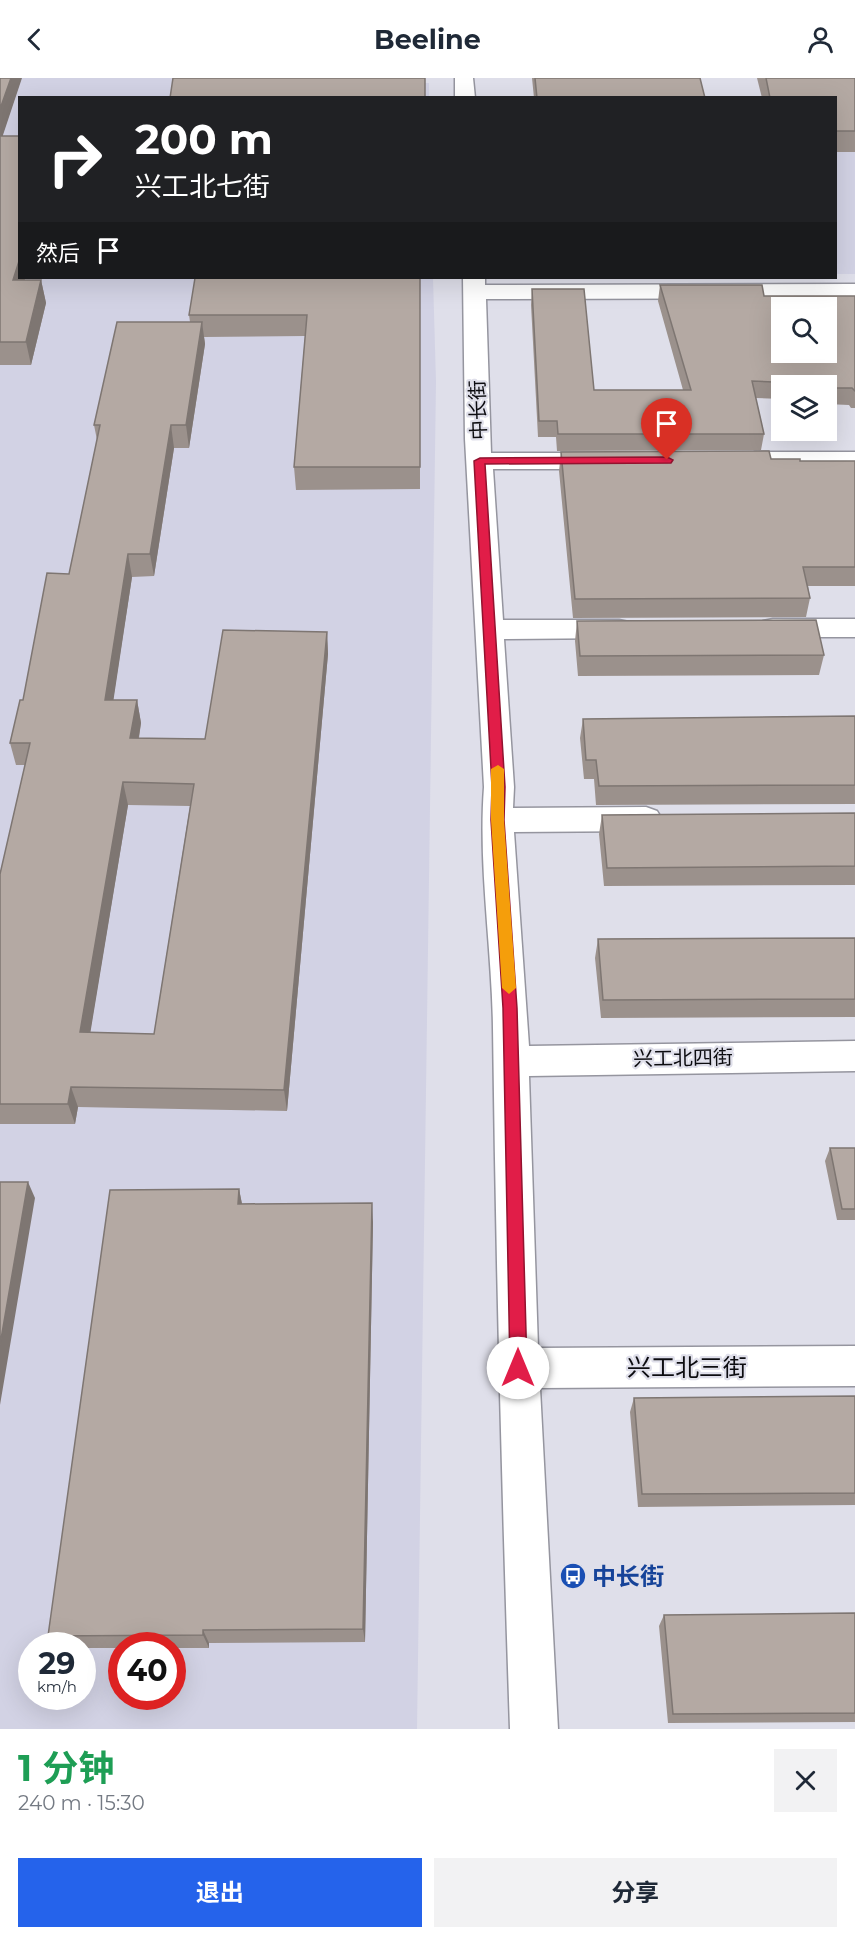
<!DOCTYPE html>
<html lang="zh">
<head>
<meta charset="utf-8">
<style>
  :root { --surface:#fff; --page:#f2f2f3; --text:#1f2937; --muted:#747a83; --accent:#2563eb }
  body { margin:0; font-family:Montserrat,"Noto Sans SC",sans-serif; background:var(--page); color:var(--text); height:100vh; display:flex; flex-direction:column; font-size:22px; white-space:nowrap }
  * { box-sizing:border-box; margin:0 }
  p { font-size:20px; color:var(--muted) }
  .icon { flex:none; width:33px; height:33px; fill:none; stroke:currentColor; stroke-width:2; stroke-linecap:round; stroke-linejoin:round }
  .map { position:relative; height:1651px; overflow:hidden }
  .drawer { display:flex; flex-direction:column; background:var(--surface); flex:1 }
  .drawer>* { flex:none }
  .banner { position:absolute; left:18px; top:18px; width:819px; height:183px; border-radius:0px; box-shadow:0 6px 24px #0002; background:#202124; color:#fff; overflow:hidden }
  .fabs { position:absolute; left:771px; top:219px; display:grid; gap:12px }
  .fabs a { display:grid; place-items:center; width:66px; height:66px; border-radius:0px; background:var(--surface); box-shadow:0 6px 24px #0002; font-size:30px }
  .speed { position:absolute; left:18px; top:1554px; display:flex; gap:12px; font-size:30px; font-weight:700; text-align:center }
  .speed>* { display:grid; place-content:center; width:78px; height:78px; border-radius:50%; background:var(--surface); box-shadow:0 6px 24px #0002; line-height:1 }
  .speed small { font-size:15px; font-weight:400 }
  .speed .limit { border:9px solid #d22; background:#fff; color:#111 }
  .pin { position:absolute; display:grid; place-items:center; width:51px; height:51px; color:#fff; margin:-62px -26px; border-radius:50% 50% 50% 0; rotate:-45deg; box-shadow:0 0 6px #0007 }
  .pin .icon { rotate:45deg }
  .me { position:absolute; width:66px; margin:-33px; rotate:0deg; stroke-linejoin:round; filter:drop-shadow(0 0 4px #0008) }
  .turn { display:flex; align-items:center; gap:21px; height:126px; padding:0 18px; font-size:27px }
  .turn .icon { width:78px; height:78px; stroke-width:2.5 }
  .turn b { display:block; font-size:42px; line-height:51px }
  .then { display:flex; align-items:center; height:57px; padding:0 18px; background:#0003; gap:12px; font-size:22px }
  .round { display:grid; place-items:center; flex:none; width:63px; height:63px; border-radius:0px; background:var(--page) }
  .head { display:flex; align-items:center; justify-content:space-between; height:102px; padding:0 18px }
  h1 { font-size:36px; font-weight:700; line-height:45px; color:#1e9e55 }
  .cta { display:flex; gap:12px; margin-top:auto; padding:12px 18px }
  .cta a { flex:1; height:69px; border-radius:0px; background:var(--accent); color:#fff; font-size:24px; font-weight:700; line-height:69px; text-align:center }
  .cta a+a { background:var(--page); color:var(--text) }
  header { display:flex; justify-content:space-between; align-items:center; height:78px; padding:0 18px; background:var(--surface); font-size:27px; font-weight:700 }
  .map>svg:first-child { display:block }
  .built { fill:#d2d2e4; fill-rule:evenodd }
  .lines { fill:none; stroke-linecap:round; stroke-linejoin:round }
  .minor-casing { stroke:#95959f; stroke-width:3 }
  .minor { fill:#fff; fill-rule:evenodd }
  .wall { fill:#9b918c; fill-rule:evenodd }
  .shaded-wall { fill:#7e7672 }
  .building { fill:#b4a9a3; stroke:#7e7672; stroke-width:1.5; fill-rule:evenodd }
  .route { fill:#e11d48; stroke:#92132f; stroke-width:1.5 }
  .slow { fill:#f59e0b }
  .labels { text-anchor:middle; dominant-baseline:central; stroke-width:4.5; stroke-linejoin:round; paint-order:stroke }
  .street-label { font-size:20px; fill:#0c0c10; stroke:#dfdfea }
  .near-street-label { font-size:24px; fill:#0c0c10; stroke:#dfdfea }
  .near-transit-label { font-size:24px; font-weight:bold; fill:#164399; stroke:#dfdfea; text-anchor:start }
</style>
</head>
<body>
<header><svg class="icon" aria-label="back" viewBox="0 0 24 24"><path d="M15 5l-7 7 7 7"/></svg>Beeline<svg class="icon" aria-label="person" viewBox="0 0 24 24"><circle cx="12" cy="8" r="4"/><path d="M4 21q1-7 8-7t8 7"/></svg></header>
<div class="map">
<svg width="855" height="1651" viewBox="0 0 855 1651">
  <rect width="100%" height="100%" fill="#dfdfea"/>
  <path class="built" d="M 0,0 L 183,0 L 429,5 L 429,20 L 20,20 L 20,200 L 433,200 L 436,304 L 417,1651 L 0,1651 ZM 32,1568 L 82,1568 L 82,1618 L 32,1618 ZM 122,1568 L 172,1568 L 172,1618 L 122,1618 Z
    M 836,43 L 855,43 L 855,196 L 836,196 Z"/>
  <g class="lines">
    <g class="minor-casing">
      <path id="minor" d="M 455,0 L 473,0 L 475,20 L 455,20 Z
        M 463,200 L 485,200 L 485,207 L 855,206 L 855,220 L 486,221 L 491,375 L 604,375 L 613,378 L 617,383 L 613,388 L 604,391 L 493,391 L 503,542 L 619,542 L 629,544 L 633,551 L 629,558 L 619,560 L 504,561 L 514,709 L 513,730 L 646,729 L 657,733 L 662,741 L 657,749 L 646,753 L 514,754 L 529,968 L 855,963 L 855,993 L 529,998 L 538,1270 L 855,1268 L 855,1308 L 540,1310 L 558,1651 L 510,1651 C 502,1417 496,1184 493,950 C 492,870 478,789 484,709 L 465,361 Z
        M 755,374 L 855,374 L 855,390 L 746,387 L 742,382 L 746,377 Z
        M 773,541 L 855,541 L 855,559 L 773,559 L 763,557 L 759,550 L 763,543 Z"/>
    </g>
    <use href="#minor" class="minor"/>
  </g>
  <path class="wall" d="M 0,0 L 3,58 L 20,200 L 25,200 L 25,202 L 41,202 L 46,225 L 31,287 L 0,287 Z
    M 532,0 L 700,0 L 705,20 L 534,20 Z
    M 757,0 L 855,0 L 855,74 L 836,74 L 836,20 L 762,20 Z
    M 420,200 L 420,411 L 296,412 L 294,389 L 305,258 L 204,259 L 205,266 L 189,370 L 174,370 L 154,498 L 132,499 L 113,622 L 137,622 L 141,645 L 139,660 L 205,661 L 327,554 L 328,576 L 287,1033 L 78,1029 L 75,1046 L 0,1046 L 0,796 L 25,687 L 16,687 L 10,665 L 23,622 L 69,496 L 97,362 L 94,347 L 190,244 L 189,237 ZM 128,727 L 190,728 L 154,956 L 90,954 Z
    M 660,207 L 764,218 L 855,218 L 855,330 L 851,330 L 849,327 L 826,326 L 826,308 L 782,308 L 782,321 L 756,320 L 764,356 L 761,372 L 557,373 L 556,359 L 538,359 L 531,227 L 532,211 L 594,312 L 683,312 L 658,223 Z
    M 561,374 L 771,381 L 800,383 L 855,383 L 855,508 L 808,508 L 810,520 L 806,539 L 573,540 L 559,393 Z
    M 577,543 L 824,577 L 819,597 L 578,598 L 575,563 Z
    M 855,638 L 855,726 L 596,727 L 594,701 L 584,701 L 580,660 L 583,641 Z
    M 855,735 L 855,807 L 604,808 L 599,756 L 602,737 Z
    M 855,860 L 855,939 L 601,940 L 595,880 L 598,861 Z
    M 830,1070 L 855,1070 L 855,1142 L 837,1142 L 825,1083 Z
    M 239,1111 L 242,1126 L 373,1144 L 365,1564 L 209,1565 L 209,1570 L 172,1570 L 172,1568 L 122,1568 L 122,1570 L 82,1570 L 82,1568 L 55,1568 L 48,1558 Z
    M 855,1318 L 855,1427 L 638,1429 L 630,1334 L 634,1320 Z
    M 855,1535 L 855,1644 L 668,1645 L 659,1548 L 664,1537 Z"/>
  <path class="shaded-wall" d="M 11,0 L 22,0 L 0,66 L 0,31 Z
    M 20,180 L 20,200 L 25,200 L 18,225 L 13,202 Z
    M 41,202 L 46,225 L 31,287 L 26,264 Z
    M 202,244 L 205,266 L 189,370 L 186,347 Z
    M 171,347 L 174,370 L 154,498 L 150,476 Z
    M 128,476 L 132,499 L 110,645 L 105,622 Z
    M 327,554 L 328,576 L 287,1033 L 284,1012 Z
    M 137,622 L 141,645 L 135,682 L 130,660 Z
    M 123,704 L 128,727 L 87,975 L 80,954 Z
    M 71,1009 L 78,1029 L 75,1046 L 68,1026 Z
    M 28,1104 L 35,1120 L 0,1327 L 0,1267 Z
    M 239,1111 L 243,1131 L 238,1126 Z
    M 372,1125 L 373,1144 L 365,1564 L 363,1551 Z
    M 203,1552 L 209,1565 L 209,1570 L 203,1557 Z"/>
  <path class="building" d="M 0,0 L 11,0 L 0,31 Z
    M 173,0 L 425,0 L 425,20 L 170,20 Z
    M 535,0 L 700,0 L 705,20 L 537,20 Z
    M 766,0 L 855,0 L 855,53 L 836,53 L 836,20 L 770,20 Z
    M 0,58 L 20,58 L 20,180 L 13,202 L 41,202 L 26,264 L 0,264 Z
    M 195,200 L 420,200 L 420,389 L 294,389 L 307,237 L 189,237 Z
    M 660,207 L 762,207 L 764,218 L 855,218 L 855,313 L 852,310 L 826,310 L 826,308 L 820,308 L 820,306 L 752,303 L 764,356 L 558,356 L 557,343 L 539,343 L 532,211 L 584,211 L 594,312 L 691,312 ZM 782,230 L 826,230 L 826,274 L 782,274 Z
    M 117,244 L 202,244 L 186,347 L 171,347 L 150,476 L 128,476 L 105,622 L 137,622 L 130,660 L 205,661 L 223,552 L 327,554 L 284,1012 L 71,1009 L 68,1026 L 0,1026 L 0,796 L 30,665 L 10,665 L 20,622 L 23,622 L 47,495 L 69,496 L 100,347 L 94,347 ZM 123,704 L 194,706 L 154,956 L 80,954 Z
    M 769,373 L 771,381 L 800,381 L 800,383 L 855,383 L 855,489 L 803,489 L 810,520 L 575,521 L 561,374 Z
    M 816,542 L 824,577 L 580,578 L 577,543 Z
    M 855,638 L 855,707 L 599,708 L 596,682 L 586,682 L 583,641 Z
    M 855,735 L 855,788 L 607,790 L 602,737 Z
    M 855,860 L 855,921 L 603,922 L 598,861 Z
    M 830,1070 L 855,1070 L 855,1131 L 842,1131 Z
    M 0,1104 L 28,1104 L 0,1267 Z
    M 239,1111 L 238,1126 L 372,1125 L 363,1551 L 203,1552 L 203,1557 L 48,1558 L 110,1112 Z
    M 855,1318 L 855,1415 L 642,1416 L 634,1320 Z
    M 855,1535 L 855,1635 L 673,1636 L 664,1537 Z"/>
  <path class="route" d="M 667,379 L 673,382 L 671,385 L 485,386 L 505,709 L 504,742 L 517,930 L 527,1290 L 524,1296 L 518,1298 L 512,1296 L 510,1290 L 503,930 L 491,742 L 492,709 L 474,383 L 480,380 Z"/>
  <path class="slow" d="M 498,687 L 504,691 L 504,742 L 516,910 L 509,916 L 502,910 L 491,742 L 491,691 Z"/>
  <defs>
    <g id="bus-disc" transform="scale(1.35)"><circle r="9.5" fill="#1a4fb4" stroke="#dfdfea"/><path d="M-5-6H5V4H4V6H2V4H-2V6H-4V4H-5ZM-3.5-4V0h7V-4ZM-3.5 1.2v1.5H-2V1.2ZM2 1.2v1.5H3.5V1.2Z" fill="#fff"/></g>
  </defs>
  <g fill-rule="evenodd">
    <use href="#bus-disc" x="573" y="1498"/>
  </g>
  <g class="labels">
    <g class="street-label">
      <text transform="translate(478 332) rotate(-92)">中长街</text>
      <text transform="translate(683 980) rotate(-1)">兴工北四街</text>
    </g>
    <g class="near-street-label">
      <text x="687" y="1289">兴工北三街</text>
    </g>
    <g class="near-transit-label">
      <text x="592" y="1498">中长街</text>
    </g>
  </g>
</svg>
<div class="fabs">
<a><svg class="icon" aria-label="search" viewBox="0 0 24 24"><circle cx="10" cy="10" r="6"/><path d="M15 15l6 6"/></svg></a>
<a><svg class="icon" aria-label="layers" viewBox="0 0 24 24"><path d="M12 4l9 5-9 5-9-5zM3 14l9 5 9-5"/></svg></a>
</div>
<div class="speed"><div>29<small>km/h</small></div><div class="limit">40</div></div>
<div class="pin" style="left:667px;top:382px;background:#d93025"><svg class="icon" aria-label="arrive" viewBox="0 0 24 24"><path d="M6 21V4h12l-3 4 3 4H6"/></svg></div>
<svg class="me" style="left:518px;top:1290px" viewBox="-20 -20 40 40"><circle r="19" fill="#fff"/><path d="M0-13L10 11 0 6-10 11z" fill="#e11d48"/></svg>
<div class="banner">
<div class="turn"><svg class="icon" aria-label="right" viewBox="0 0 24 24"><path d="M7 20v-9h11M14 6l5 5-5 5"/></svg><div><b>200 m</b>兴工北七街</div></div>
<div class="then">然后<svg class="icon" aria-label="arrive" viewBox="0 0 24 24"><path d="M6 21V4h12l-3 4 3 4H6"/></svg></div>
</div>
</div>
<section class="drawer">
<div class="head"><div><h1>1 分钟</h1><p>240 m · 15:30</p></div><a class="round"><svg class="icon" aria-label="close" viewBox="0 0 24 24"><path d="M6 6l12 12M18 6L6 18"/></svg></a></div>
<div class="cta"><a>退出</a><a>分享</a></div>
</section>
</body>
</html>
